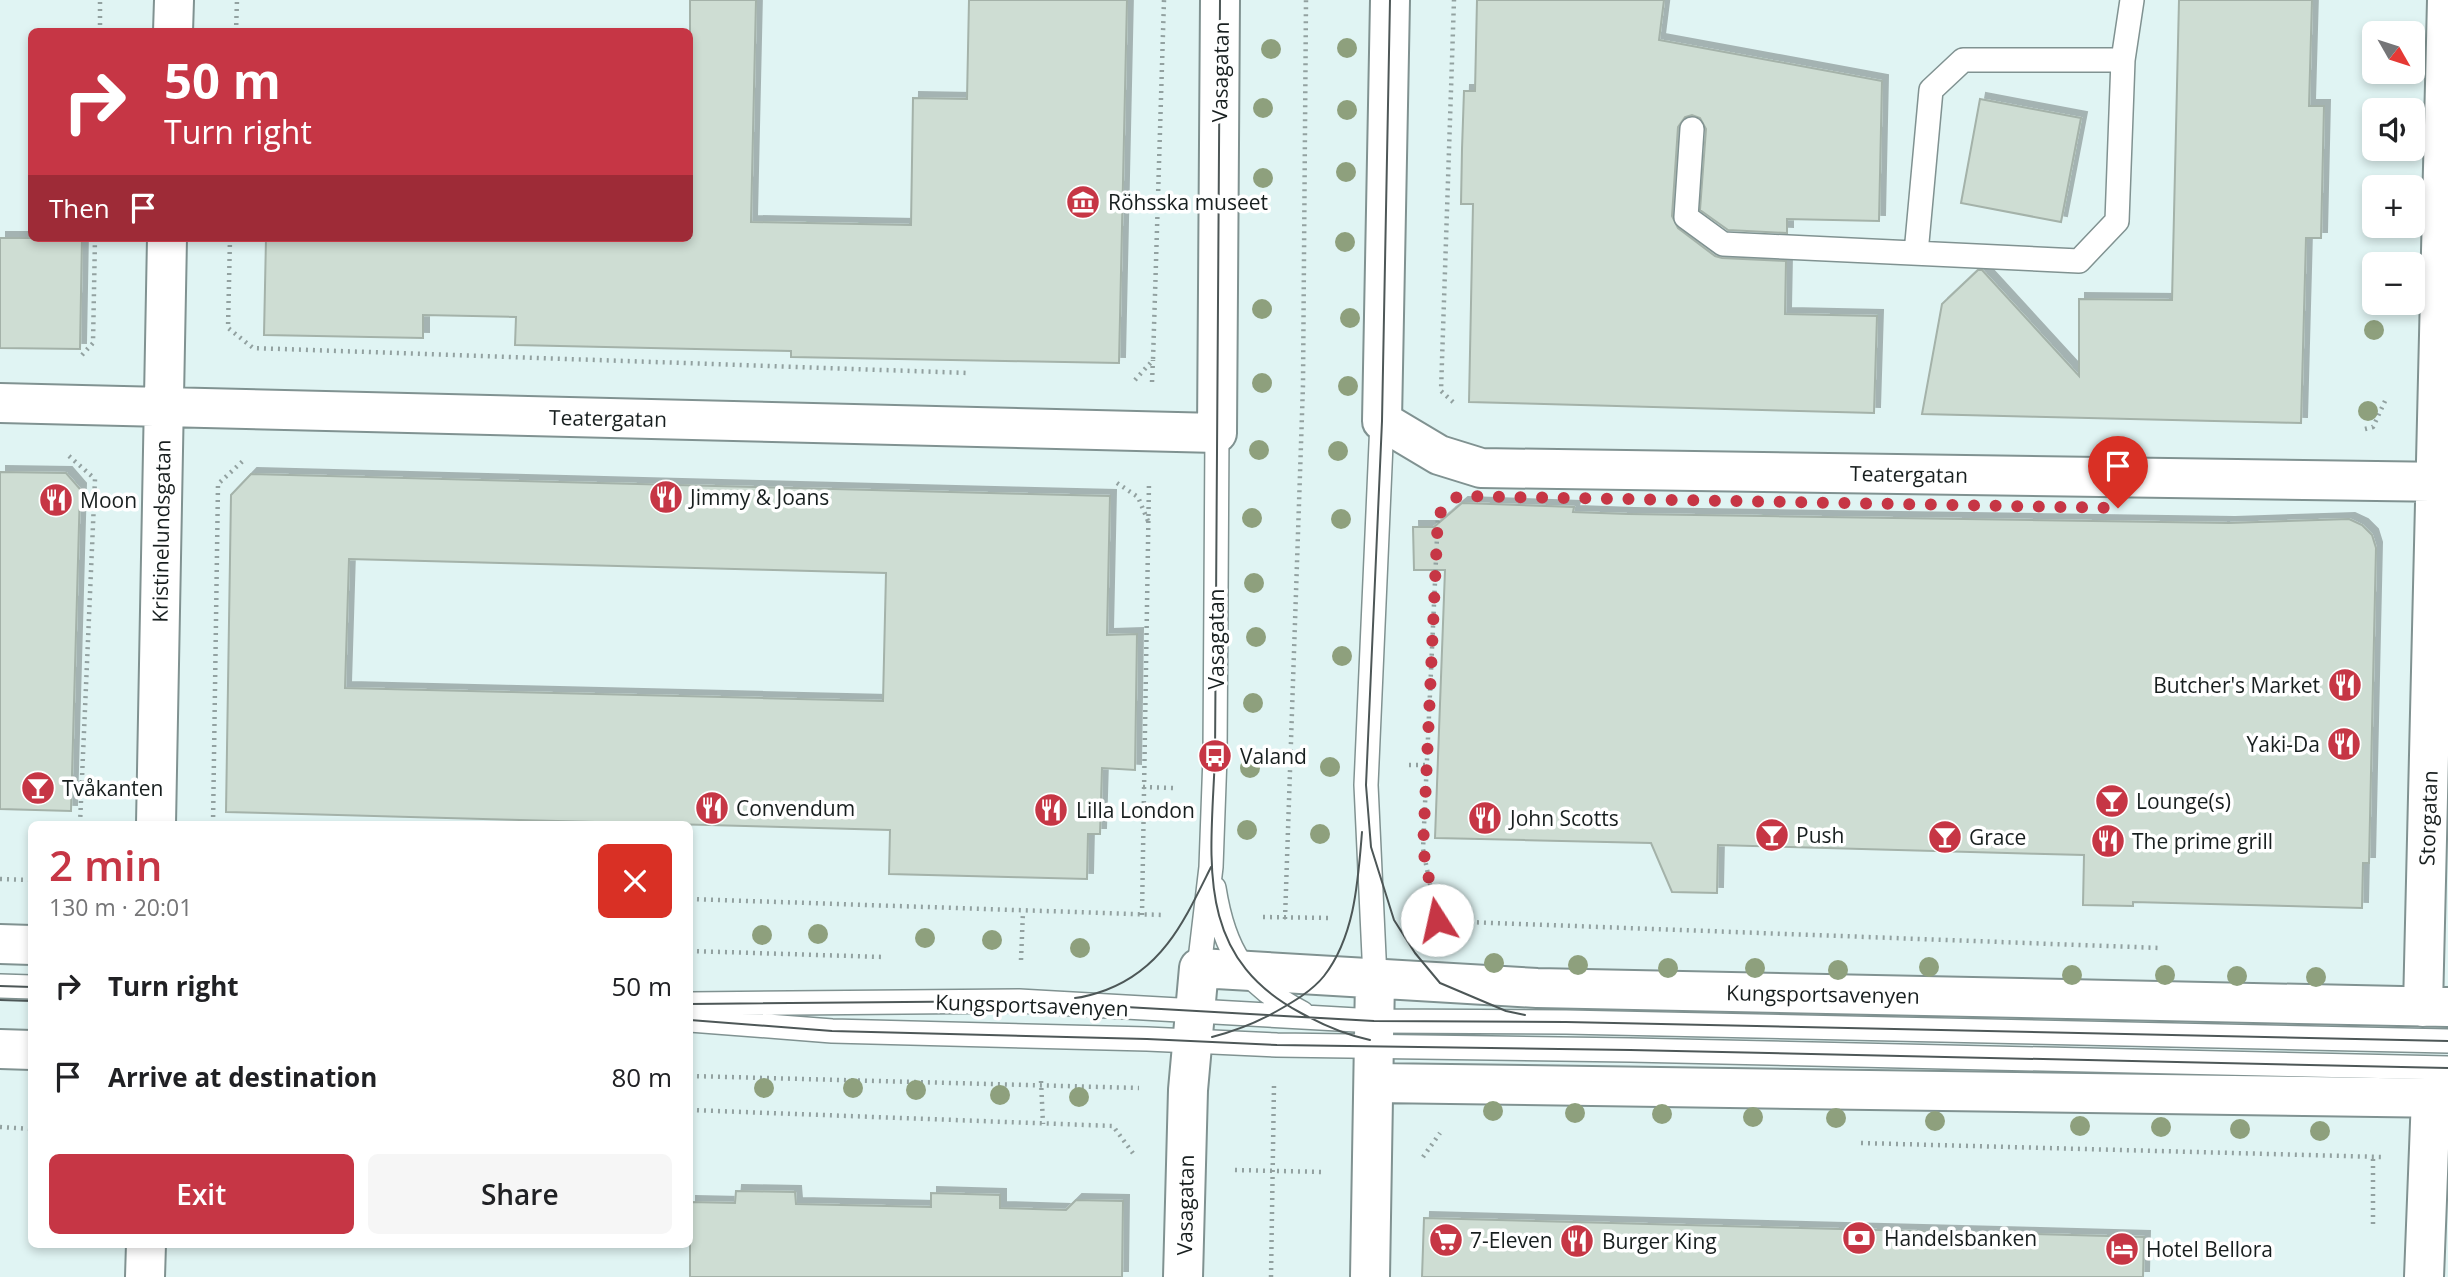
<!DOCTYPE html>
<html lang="en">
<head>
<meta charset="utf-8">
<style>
  :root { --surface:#fff; --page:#f6f6f6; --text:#202124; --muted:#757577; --accent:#c63645 }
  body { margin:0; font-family:"Open Sans",sans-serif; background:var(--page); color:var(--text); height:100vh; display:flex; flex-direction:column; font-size:26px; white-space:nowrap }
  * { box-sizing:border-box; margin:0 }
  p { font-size:23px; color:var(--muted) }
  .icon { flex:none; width:38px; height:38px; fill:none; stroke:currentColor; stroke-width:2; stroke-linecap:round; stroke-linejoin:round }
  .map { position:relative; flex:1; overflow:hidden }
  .drawer { position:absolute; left:28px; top:821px; width:665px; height:427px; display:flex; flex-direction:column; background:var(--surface); border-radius:10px; box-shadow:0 4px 10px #0003 }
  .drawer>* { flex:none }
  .banner { position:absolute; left:28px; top:28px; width:665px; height:214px; border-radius:10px; box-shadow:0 4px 10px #0003; background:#c63645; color:#fff; overflow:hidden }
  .needle { width:46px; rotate:129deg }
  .buttons { position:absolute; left:2362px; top:21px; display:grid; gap:14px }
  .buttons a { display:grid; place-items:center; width:63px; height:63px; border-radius:10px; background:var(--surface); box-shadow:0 4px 10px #0003; font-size:35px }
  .pin { position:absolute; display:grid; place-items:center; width:60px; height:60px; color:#fff; margin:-72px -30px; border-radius:50% 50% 50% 0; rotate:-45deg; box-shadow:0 0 7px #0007 }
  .pin .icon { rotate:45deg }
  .me { position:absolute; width:77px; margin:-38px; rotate:350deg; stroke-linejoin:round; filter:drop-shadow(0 0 5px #0008) }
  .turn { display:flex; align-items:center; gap:24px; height:147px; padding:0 21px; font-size:32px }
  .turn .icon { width:91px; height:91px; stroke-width:2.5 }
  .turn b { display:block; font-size:49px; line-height:60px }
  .then { display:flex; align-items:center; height:66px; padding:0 21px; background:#0003; gap:14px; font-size:26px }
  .round { display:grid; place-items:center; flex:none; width:74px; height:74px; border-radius:10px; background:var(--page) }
  .headline { display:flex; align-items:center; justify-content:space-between; height:119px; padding:0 21px }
  h1 { font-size:42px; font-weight:600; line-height:52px; color:var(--accent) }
  .button { display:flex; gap:14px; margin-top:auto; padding:14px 21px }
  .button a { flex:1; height:80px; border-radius:10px; background:var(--accent); color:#fff; font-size:28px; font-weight:600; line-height:80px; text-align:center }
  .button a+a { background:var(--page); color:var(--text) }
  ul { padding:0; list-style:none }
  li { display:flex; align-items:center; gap:21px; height:91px; padding:0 21px }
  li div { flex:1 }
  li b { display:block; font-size:26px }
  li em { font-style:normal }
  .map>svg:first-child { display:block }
  .building { fill:#ceddd3; stroke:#a4b2a9; stroke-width:2; fill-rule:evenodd; filter:url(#shadow) }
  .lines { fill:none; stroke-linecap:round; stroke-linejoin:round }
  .lane-casing { stroke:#809291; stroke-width:26 }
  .street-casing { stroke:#809291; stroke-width:42 }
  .path { stroke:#92a1a0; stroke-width:4.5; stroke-dasharray:2 5; stroke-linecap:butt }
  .lane { stroke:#fff; stroke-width:23 }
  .street { stroke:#fff; stroke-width:38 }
  .tram { stroke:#4d5757; stroke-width:2 }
  .tree { fill:#8ea07d }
  .route { stroke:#c63645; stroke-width:12; stroke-dasharray:0 21.6 }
  .labels { text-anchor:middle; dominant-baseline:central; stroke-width:7; stroke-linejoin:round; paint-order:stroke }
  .street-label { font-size:21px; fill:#181f1f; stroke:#fff }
  .poi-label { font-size:21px; fill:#181f1f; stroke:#fff; text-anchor:start }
</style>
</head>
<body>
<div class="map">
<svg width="2448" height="1277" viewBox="0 0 2448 1277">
  <defs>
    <filter id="shadow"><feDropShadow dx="6" dy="-6" stdDeviation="0" flood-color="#0004"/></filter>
  </defs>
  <rect width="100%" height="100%" fill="#e0f4f3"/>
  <path class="building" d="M 690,0 L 756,0 L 751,222 L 911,225 L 913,98 L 967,99 L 969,0 L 1127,0 L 1119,363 L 791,357 L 791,351 L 515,345 L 516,317 L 423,315 L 423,338 L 264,335 L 266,238 L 690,238 Z
    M 1477,0 L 1664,0 L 1659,40 L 1882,81 L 1879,221 L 1787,219 L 1787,233 L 1728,230 L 1700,210 L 1706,129 L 1700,118 L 1692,115 L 1685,117 L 1678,127 L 1672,216 L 1678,228 L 1715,256 L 1722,258 L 1786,261 L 1785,314 L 1877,316 L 1874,413 L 1469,402 L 1473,204 L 1461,204 L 1462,149 L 1464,91 L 1475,91 Z
    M 2179,0 L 2312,0 L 2309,106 L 2324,106 L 2321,238 L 2306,238 L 2301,423 L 1922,414 L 1942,304 L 1978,270 L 1982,270 L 2079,376 L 2079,299 L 2172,300 Z
    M 1980,99 L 2081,118 L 2061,222 L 1961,203 Z
    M 0,238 L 82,238 L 80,349 L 0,348 Z
    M 0,472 L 66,473 L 80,489 L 71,811 L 0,809 Z
    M 251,474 L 1110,496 L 1107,635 L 1137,634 L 1135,770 L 1102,768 L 1100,834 L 1088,834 L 1087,879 L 889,874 L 890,830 L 226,812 L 231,495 ZM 349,559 L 886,573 L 883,701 L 345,688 Z
    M 1462,503 L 1574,507 L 1573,512 L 1628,514 L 2229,523 L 2349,519 L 2362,525 L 2372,535 L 2376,548 L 2369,863 L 2363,863 L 2362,908 L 2133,902 L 2133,906 L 2083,905 L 2084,855 L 1718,845 L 1717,893 L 1672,892 L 1651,843 L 1435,838 L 1445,570 L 1414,570 L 1413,527 L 1434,527 Z
    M 736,1191 L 795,1192 L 796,1204 L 931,1207 L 931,1193 L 1000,1195 L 1000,1208 L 1066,1210 L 1076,1200 L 1123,1201 L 1122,1277 L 690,1277 L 690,1202 L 735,1203 Z
    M 1424,1218 L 2144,1237 L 2143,1277 L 1422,1277 Z"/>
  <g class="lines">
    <g class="lane-casing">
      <path id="lane" d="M 1692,129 L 1686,217 L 1723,244 L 2079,261 L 2117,221 L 2123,60 L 2132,0
        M 1916,253 L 1931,90 L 1963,60 L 2123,60
        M 1214,888 C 1224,951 1244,983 1302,1013
        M 1199,968 L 1211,867 L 1215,756 L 1217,433
        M 1375,978 L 1366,785 L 1382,421
        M 0,986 L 32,987
        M 690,1004 L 1019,1001 L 1374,1021 L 1566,1022 L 2448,1041
        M 690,1020 L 832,1031 L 1147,1039 L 1277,1045 L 1630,1050 L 2448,1068"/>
    </g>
    <g class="street-casing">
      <path id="street" d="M 1390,0 L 1382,421 L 1439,455 L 1481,468 L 2448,482
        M 173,32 L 174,0
        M 0,403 L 1217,433 L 1220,0
        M 156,824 L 167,238
        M 0,944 L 32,945
        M 2423,1007 L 2447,0
        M 0,1049 L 32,1050
        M 1375,1083 L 2448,1098
        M 145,1277 L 146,1244
        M 1183,1277 L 1188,1090 L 1199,968 L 1537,988 L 2448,1007
        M 1370,1277 L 1375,978
        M 2424,1277 L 2431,1097"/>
    </g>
    <path class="path" d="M 100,32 L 100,0
      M 236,32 L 237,0
      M 230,238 L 228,328 L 253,348 L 969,373
      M 82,355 L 93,343 L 95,238
      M 1135,380 L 1153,360 L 1164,0
      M 1152,382 L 1153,360
      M 1453,402 L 1441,391 L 1454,0
      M 2365,429 L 2373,427 L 2385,401
      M 69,456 L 95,479 L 80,824
      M 1117,483 L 1138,497 L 1148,521
      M 1409,765 L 1427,765
      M 1143,787 L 1174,788
      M 213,824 L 218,484 L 245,459
      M 0,879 L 32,880
      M 690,899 L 1163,915
      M 1142,915 L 1149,482
      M 1263,917 L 1331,918
      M 1285,919 L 1303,385 L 1306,0
      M 1414,920 L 2160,948
      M 1437,920 L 1423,849 L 1438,515 L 1445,509
      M 690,951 L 883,957
      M 1021,960 L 1023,912
      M 690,1076 L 1139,1088
      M 1041,1081 L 1043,1124
      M 690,1110 L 1113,1126 L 1135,1156
      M 0,1127 L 32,1129
      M 1861,1143 L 2381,1157
      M 1423,1157 L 1440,1133
      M 1235,1170 L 1324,1172
      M 2373,1224 L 2373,1157
      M 1271,1277 L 1274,1085"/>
    <use href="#lane" class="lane"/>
    <use href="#street" class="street"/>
    <path class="tram" d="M 1220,0 L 1215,756 C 1211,860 1193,956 1301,1013 C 1323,1025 1346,1035 1370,1040
      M 1390,0 L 1382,421 L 1366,785 L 1371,847 L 1394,920 L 1415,953 L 1440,983 L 1506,1011 L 1525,1015
      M 0,986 L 32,987
      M 1075,998 C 1086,997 1095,994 1106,990 C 1164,968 1185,919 1211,867
      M 0,1000 L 32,1001
      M 690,1004 L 1019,1001 L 1374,1021 L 1566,1022 L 2448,1041
      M 690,1020 L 832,1031 L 1147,1039 L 1277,1045 L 1630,1050 L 2448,1068
      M 1212,1037 C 1235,1031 1256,1023 1277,1011 C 1293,1002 1312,991 1324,976 C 1355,936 1358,881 1362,832"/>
  </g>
  <g class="tree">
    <circle cx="1347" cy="48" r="10"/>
    <circle cx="1271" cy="49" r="10"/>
    <circle cx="1263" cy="108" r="10"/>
    <circle cx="1347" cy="110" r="10"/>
    <circle cx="1346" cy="172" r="10"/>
    <circle cx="1263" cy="178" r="10"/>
    <circle cx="1345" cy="242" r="10"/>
    <circle cx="1262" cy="309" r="10"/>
    <circle cx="1350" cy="318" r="10"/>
    <circle cx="2374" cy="330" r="10"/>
    <circle cx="1262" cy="383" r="10"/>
    <circle cx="1348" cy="386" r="10"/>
    <circle cx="2368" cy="411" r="10"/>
    <circle cx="1259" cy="450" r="10"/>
    <circle cx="1338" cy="451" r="10"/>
    <circle cx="1252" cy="518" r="10"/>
    <circle cx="1341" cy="519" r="10"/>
    <circle cx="1254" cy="583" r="10"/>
    <circle cx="1256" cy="637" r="10"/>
    <circle cx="1342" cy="656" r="10"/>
    <circle cx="1253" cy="703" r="10"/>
    <circle cx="1330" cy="767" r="10"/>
    <circle cx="1250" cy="768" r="10"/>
    <circle cx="1247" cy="830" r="10"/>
    <circle cx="1320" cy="834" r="10"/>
    <circle cx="818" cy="934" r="10"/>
    <circle cx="762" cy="935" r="10"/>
    <circle cx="925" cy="938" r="10"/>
    <circle cx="992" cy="940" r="10"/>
    <circle cx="1080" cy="948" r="10"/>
    <circle cx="1494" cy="963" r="10"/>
    <circle cx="1578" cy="965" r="10"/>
    <circle cx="1929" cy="967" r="10"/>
    <circle cx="1668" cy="968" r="10"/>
    <circle cx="1755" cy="968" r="10"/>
    <circle cx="1838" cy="970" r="10"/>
    <circle cx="2072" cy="975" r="10"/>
    <circle cx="2165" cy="975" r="10"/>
    <circle cx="2237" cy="976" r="10"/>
    <circle cx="2316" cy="977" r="10"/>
    <circle cx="764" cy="1088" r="10"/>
    <circle cx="853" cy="1088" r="10"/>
    <circle cx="916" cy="1090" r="10"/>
    <circle cx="1000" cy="1095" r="10"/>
    <circle cx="1079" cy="1097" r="10"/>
    <circle cx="1493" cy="1111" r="10"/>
    <circle cx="1575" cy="1113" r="10"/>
    <circle cx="1662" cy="1114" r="10"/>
    <circle cx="1753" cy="1117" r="10"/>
    <circle cx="1836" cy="1118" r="10"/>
    <circle cx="1935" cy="1121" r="10"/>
    <circle cx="2080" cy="1126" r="10"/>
    <circle cx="2161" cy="1127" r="10"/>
    <circle cx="2240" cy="1129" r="10"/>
    <circle cx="2320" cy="1131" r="10"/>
  </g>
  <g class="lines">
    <path class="route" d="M 1437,920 L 1423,849 L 1438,515 L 1458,496 L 2118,508"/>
  </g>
  <defs>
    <g id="museum-disc" transform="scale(1.75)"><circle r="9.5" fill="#c63645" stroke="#fff"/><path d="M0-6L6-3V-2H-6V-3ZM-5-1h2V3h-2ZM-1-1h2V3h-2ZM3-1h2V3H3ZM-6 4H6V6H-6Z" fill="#fff"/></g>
    <g id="restaurant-disc" transform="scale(1.75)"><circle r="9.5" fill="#c63645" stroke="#fff"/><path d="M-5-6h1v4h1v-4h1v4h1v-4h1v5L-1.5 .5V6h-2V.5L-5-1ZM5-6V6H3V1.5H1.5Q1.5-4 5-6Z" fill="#fff"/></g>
    <g id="bus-disc" transform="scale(1.75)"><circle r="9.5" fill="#c63645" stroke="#fff"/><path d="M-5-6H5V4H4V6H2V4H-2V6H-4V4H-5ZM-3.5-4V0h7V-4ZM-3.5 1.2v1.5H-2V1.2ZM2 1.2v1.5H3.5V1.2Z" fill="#fff"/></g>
    <g id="bar-disc" transform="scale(1.75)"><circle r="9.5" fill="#c63645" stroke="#fff"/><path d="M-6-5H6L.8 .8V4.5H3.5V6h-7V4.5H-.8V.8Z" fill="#fff"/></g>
    <g id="bank-disc" transform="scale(1.75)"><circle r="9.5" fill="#c63645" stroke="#fff"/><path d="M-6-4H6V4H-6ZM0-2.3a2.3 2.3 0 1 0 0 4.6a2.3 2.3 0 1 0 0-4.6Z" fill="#fff"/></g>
    <g id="supermarket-disc" transform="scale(1.75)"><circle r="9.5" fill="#c63645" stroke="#fff"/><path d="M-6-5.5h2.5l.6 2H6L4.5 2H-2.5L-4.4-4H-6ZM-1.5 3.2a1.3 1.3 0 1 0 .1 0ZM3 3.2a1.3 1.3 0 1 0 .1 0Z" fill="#fff"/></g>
    <g id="hotel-disc" transform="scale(1.75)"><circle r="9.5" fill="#c63645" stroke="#fff"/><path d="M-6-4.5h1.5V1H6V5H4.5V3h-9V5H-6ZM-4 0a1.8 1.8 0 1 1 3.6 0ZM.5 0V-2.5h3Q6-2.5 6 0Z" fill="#fff"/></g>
  </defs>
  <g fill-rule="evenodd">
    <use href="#museum-disc" x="1083" y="202"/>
    <use href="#restaurant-disc" x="666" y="497"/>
    <use href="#restaurant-disc" x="56" y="500"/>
    <use href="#restaurant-disc" x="2345" y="685"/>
    <use href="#restaurant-disc" x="2344" y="744"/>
    <use href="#bus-disc" x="1215" y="756"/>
    <use href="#bar-disc" x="38" y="788"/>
    <use href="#bar-disc" x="2112" y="801"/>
    <use href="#restaurant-disc" x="712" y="808"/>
    <use href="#restaurant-disc" x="1051" y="810"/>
    <use href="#restaurant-disc" x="1485" y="818"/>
    <use href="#bar-disc" x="1772" y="835"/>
    <use href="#bar-disc" x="1945" y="837"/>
    <use href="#restaurant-disc" x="2108" y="841"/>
    <use href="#bank-disc" x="1859" y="1238"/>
    <use href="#supermarket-disc" x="1446" y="1240"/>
    <use href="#restaurant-disc" x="1577" y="1241"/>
    <use href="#hotel-disc" x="2122" y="1249"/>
  </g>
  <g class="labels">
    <g class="street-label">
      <text transform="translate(1220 72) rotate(-89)">Vasagatan</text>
      <text transform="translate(608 418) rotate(1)">Teatergatan</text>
      <text transform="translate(1909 474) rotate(1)">Teatergatan</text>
      <text transform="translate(161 531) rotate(-89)">Kristinelundsgatan</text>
      <text transform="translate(1216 639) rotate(-90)">Vasagatan</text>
      <text transform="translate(2428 818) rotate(-88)">Storgatan</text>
      <text transform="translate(1823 994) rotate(1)">Kungsportsavenyen</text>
      <text transform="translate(1032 1005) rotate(2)">Kungsportsavenyen</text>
      <text transform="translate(1185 1205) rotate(-89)">Vasagatan</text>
    </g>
    <g class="poi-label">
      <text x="1108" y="202">Röhsska museet</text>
      <text x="690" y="497">Jimmy &amp; Joans</text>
      <text x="80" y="500">Moon</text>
      <text x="2320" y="685" text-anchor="end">Butcher's Market</text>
      <text x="2320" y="744" text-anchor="end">Yaki-Da</text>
      <text x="1240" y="756">Valand</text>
      <text x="62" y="788">Tvåkanten</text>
      <text x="2136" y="801">Lounge(s)</text>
      <text x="736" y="808">Convendum</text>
      <text x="1076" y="810">Lilla London</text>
      <text x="1510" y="818">John Scotts</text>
      <text x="1796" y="835">Push</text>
      <text x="1969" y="837">Grace</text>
      <text x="2132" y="841">The prime grill</text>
      <text x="1884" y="1238">Handelsbanken</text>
      <text x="1470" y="1240">7-Eleven</text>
      <text x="1602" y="1241">Burger King</text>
      <text x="2146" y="1249">Hotel Bellora</text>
    </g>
  </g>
</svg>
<div class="buttons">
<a><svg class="needle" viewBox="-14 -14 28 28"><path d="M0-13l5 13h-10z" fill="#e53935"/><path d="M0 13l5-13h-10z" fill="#757577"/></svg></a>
<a><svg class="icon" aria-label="sound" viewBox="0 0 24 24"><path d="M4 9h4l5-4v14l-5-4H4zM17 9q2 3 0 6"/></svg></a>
<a>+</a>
<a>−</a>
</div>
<div class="pin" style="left:2118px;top:508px;background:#d93025"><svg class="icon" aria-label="arrive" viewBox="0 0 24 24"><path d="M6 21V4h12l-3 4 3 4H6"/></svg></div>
<svg class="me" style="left:1437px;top:920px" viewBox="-20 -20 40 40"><circle r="19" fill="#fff"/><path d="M0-13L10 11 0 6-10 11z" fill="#c63645"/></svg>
<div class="banner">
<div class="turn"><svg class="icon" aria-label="right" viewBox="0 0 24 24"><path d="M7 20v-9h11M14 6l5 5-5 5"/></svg><div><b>50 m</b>Turn right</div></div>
<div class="then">Then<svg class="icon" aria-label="arrive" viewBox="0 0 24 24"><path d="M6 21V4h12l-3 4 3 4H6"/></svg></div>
</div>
<section class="drawer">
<div class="headline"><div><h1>2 min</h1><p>130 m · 20:01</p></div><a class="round" style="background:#d93025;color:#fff"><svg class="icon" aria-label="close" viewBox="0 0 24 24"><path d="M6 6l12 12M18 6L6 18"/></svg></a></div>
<ul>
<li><svg class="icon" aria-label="right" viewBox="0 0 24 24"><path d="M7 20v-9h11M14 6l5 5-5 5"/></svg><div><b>Turn right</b></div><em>50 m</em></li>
<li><svg class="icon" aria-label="arrive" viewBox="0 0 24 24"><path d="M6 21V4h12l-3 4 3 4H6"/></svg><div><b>Arrive at destination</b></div><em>80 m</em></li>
</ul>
<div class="button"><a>Exit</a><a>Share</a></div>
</section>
</div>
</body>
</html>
